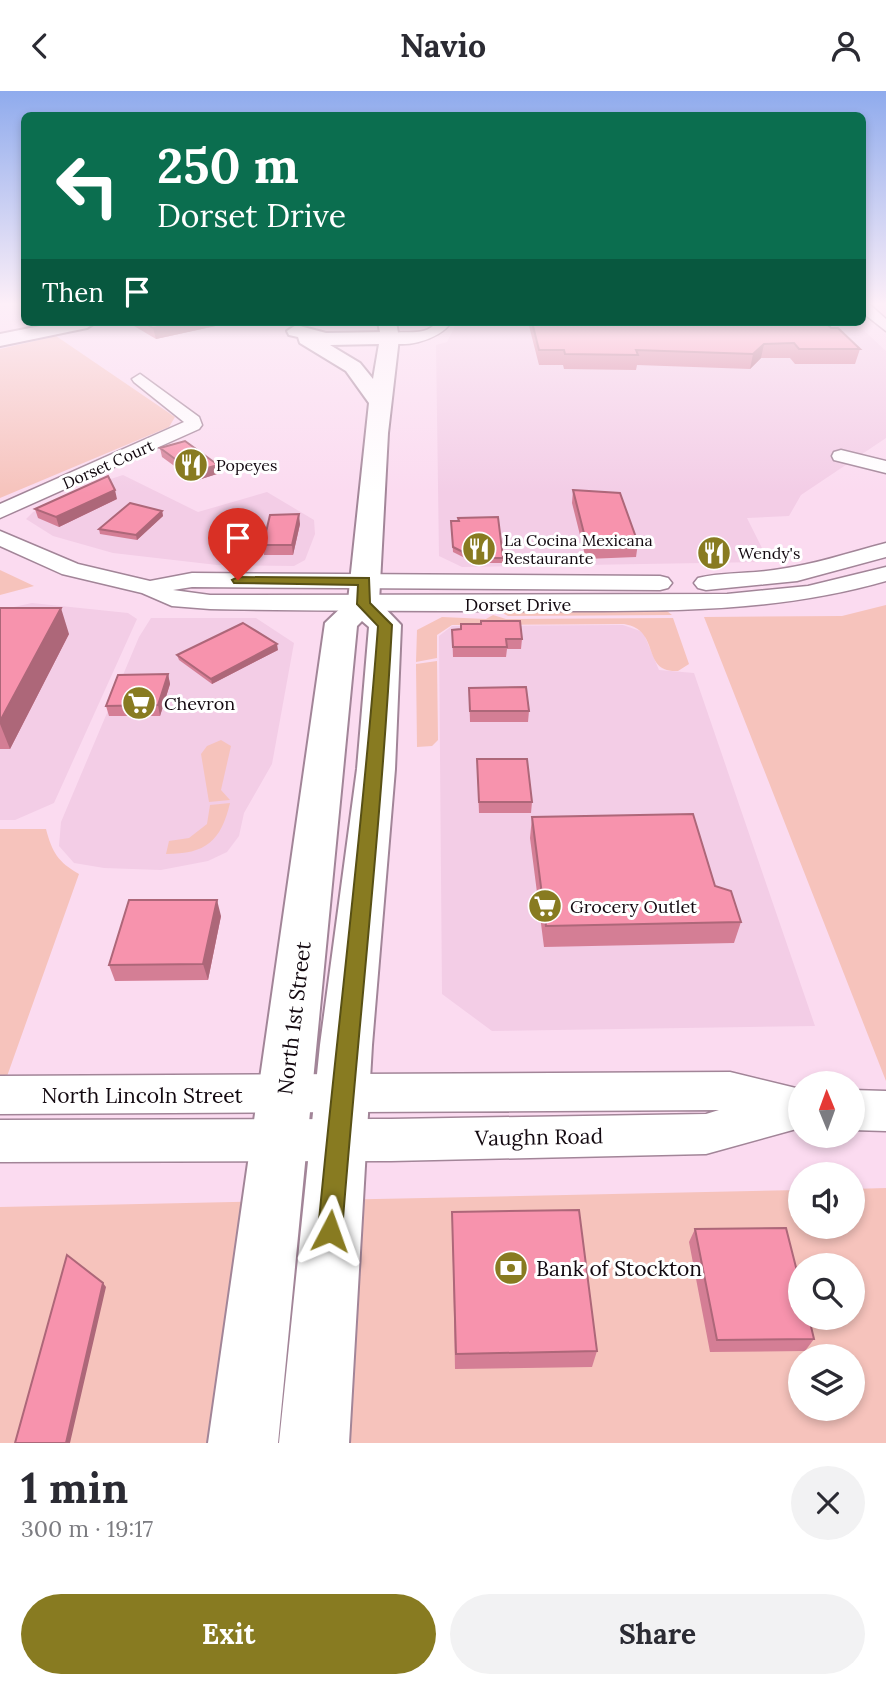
<!DOCTYPE html>
<html lang="en">
<head>
<meta charset="utf-8">
<style>
  :root { --surface:#fff; --page:#f2f2f3; --text:#2b2b33; --muted:#7c7c81; --accent:#887b21 }
  body { margin:0; font-family:Lora,serif; background:var(--page); color:var(--text); height:100vh; display:flex; flex-direction:column; font-size:26px; white-space:nowrap }
  * { box-sizing:border-box; margin:0 }
  p { font-size:23px; color:var(--muted) }
  .icon { flex:none; width:38px; height:38px; fill:none; stroke:currentColor; stroke-width:2; stroke-linecap:round; stroke-linejoin:round }
  .map { position:relative; height:1352px; overflow:hidden }
  .drawer { display:flex; flex-direction:column; background:var(--surface); flex:1 }
  .drawer>* { flex:none }
  .banner { position:absolute; left:21px; top:21px; width:845px; height:214px; border-radius:10px; box-shadow:0 4px 10px #0003; background:#0b6e4f; color:#fff; overflow:hidden }
  .needle { width:46px; rotate:359deg }
  .tools { position:absolute; left:788px; top:980px; display:grid; gap:14px }
  .tools a { display:grid; place-items:center; width:77px; height:77px; border-radius:50%; background:var(--surface); box-shadow:0 4px 10px #0003; font-size:35px }
  .pin { position:absolute; display:grid; place-items:center; width:60px; height:60px; color:#fff; margin:-72px -30px; border-radius:50% 50% 50% 0; rotate:-45deg; box-shadow:0 0 7px #0007 }
  .pin .icon { rotate:45deg }
  .me { position:absolute; width:77px; margin:-38px; rotate:4deg; stroke-linejoin:round; filter:drop-shadow(0 0 5px #0008) }
  .turn { display:flex; align-items:center; gap:24px; height:147px; padding:0 21px; font-size:32px }
  .turn .icon { width:91px; height:91px; stroke-width:2.5 }
  .turn b { display:block; font-size:49px; line-height:60px }
  .then { display:flex; align-items:center; height:66px; padding:0 21px; background:#0003; gap:14px; font-size:26px }
  .round { display:grid; place-items:center; flex:none; width:74px; height:74px; border-radius:37px; background:var(--page) }
  .head { display:flex; align-items:center; justify-content:space-between; height:119px; padding:0 21px }
  h1 { font-size:42px; font-weight:800; line-height:52px }
  .cta { display:flex; gap:14px; margin-top:auto; padding:14px 21px }
  .cta a { flex:1; height:80px; border-radius:42px; background:var(--accent); color:#fff; font-size:28px; font-weight:800; line-height:80px; text-align:center }
  .cta a+a { background:var(--page); color:var(--text) }
  header { display:flex; justify-content:space-between; align-items:center; height:91px; padding:0 21px; background:var(--surface); font-size:32px; font-weight:800 }
  .map>svg:first-child { display:block }
  .built { fill:#f3cde6 }
  .green { fill:#f6c3bc; fill-rule:evenodd }
  .lines { fill:none; stroke-linecap:round; stroke-linejoin:round }
  .minor-casing { stroke:#a28598; stroke-width:3 }
  .major-casing { stroke:#a28598; stroke-width:4 }
  .highway-casing { stroke:#a28598; stroke-width:4 }
  .minor { fill:#fff; fill-rule:evenodd }
  .major { fill:#fff; fill-rule:evenodd }
  .highway { fill:#fff; fill-rule:evenodd }
  .wall { fill:#d47e95 }
  .shaded-wall { fill:#ad6779 }
  .building { fill:#f793ad; stroke:#ad6779; stroke-width:2 }
  .route { fill:#887b21; stroke:#585015; stroke-width:2 }
  .labels { text-anchor:middle; dominant-baseline:central; stroke-width:6; stroke-linejoin:round; paint-order:stroke }
  .far-street-label { font-size:16px; fill:#130910; stroke:#fff }
  .far-poi-label { font-size:16px; fill:#130910; stroke:#fff; text-anchor:start }
  .street-label { font-size:18px; fill:#130910; stroke:#fff }
  .poi-label { font-size:18px; fill:#130910; stroke:#fff; text-anchor:start }
  .near-street-label { font-size:21px; fill:#130910; stroke:#fff }
  .near-poi-label { font-size:21px; fill:#130910; stroke:#fff; text-anchor:start }
</style>
</head>
<body>
<header><svg class="icon" aria-label="back" viewBox="0 0 24 24"><path d="M15 5l-7 7 7 7"/></svg>Navio<svg class="icon" aria-label="person" viewBox="0 0 24 24"><circle cx="12" cy="8" r="4"/><path d="M4 21q1-7 8-7t8 7"/></svg></header>
<div class="map">
<svg width="886" height="1352" viewBox="0 0 886 1352">
  <rect width="100%" height="100%" fill="#fbdbf0"/>
  <path class="built" d="M 457,231 L 855,231 L 886,260 L 886,347 L 801,404 L 789,425 L 747,427 L 767,467 L 763,471 L 462,476 L 439,465 L 436,254 L 447,251 Z
    M 123,384 L 198,421 L 267,401 L 314,429 L 315,443 L 305,469 L 294,475 L 217,474 L 113,462 L 53,445 L 26,428 L 33,421 L 89,395 Z
    M 32,512 L 128,522 L 137,528 L 54,712 L 15,729 L 0,729 L 0,519 Z
    M 151,527 L 256,527 L 294,552 L 272,673 L 244,722 L 239,745 L 227,761 L 208,770 L 161,779 L 104,777 L 74,772 L 59,755 L 61,731 L 139,546 Z
    M 623,534 L 643,541 L 659,579 L 694,582 L 815,935 L 492,940 L 442,903 L 439,545 L 452,535 Z"/>
  <path class="green" d="M 56,245 L 175,326 L 169,336 L 0,407 L 0,258 Z
    M 0,479 L 34,495 L 0,504 Z
    M 886,514 L 886,990 L 704,526 L 842,525 Z
    M 667,520 L 672,524 L 508,525 L 501,521 Z
    M 493,524 L 506,528 L 673,527 L 689,573 L 678,580 C 640,582 662,539 624,533 L 452,534 L 437,544 L 437,567 L 416,571 L 417,539 L 442,526 L 486,528 Z
    M 437,570 L 438,649 L 432,655 L 417,656 L 416,573 Z
    M 221,649 L 231,655 L 221,699 L 230,709 L 209,711 L 201,663 L 207,655 Z
    M 230,712 C 221,750 206,763 166,763 L 169,750 L 189,747 L 207,733 L 210,714 Z
    M 0,738 L 46,738 C 52,761 58,771 79,783 L 0,1005 Z
    M 886,1097 L 886,1352 L 0,1352 L 0,1116 L 800,1099 L 800,1136 L 852,1136 L 852,1098 ZM 800,1174 L 852,1174 L 852,1227 L 800,1227 ZM 800,1265 L 852,1265 L 852,1318 L 800,1318 Z"/>
  <g class="lines">
    <g class="minor-casing">
      <path id="minor" d="M 863,212 L 868,212 L 886,228 L 886,240 L 863,222 Z
        M 437,231 L 451,231 C 441,249 397,261 382,247 C 397,234 422,250 437,231 Z
        M 140,283 L 199,326 L 202,334 L 199,338 L 0,427 L 0,413 L 184,331 L 134,291 L 132,288 Z
        M 841,359 L 886,370 L 886,382 L 834,369 L 832,365 L 834,361 Z
        M 0,440 L 78,473 L 150,490 L 192,482 L 660,485 L 668,487 L 672,492 L 668,497 L 660,499 L 192,496 L 173,499 L 210,504 L 727,503 L 808,495 L 886,476 L 886,490 C 772,523 656,520 539,520 C 429,520 320,520 210,518 L 172,515 L 142,502 L 62,483 L 0,455 Z
        M 886,452 L 886,466 L 797,490 L 706,499 L 698,497 L 694,492 L 698,487 C 722,481 749,483 774,479 C 813,474 848,462 886,452 Z
        M 730,981 L 800,998 L 800,1037 L 706,1063 L 391,1070 L 0,1071 L 0,1029 L 391,1028 L 706,1023 L 719,1019 L 0,1023 L 0,985 Z
        M 852,999 L 886,1000 L 886,1040 L 852,1039 Z"/>
    </g>
    <g class="major-casing">
      <path id="major" d="M 296,234 L 326,242 L 389,241 L 399,247 L 388,342 L 379,511 L 401,534 L 395,678 L 372,954 L 349,1352 L 279,1352 L 320,954 L 357,678 L 369,536 L 362,530 L 357,535 L 278,1352 L 208,1352 L 325,532 L 348,510 L 369,312 L 346,280 L 300,252 L 298,246 L 289,244 L 287,240 ZM 379,253 L 373,288 L 360,272 L 330,254 Z"/>
    </g>
    <g class="highway-casing">
      <path id="highway" d="M 60,231 L 96,231 L 87,237 L 0,255 L 0,243 Z
        M 378,231 L 396,231 L 399,247 L 396,251 L 382,251 Z"/>
    </g>
    <use href="#minor" class="minor"/>
    <use href="#major" class="major"/>
    <use href="#highway" class="highway"/>
  </g>
  <path class="wall" d="M 133,231 L 220,231 L 220,234 L 156,248 L 134,235 Z
    M 528,231 L 825,231 L 831,237 L 860,258 L 855,273 L 795,273 L 790,267 L 761,267 L 750,278 L 637,274 L 636,279 L 564,278 L 563,274 L 539,274 Z
    M 160,357 L 220,382 L 195,390 L 162,366 Z
    M 573,399 L 638,452 L 636,466 L 586,468 L 572,412 Z
    M 117,408 L 59,436 L 38,427 L 35,418 Z
    M 162,420 L 163,425 L 137,449 L 100,443 L 99,438 Z
    M 451,430 L 503,467 L 503,472 L 475,472 L 453,461 Z
    M 300,433 L 293,464 L 264,464 L 263,454 Z
    M 0,517 L 69,543 L 10,658 L 0,658 Z
    M 452,539 L 522,548 L 521,558 L 507,558 L 506,566 L 453,566 Z
    M 278,559 L 212,593 L 179,569 L 177,564 Z
    M 168,583 L 170,593 L 160,625 L 109,625 L 106,615 Z
    M 469,597 L 529,620 L 528,631 L 470,631 Z
    M 477,668 L 532,711 L 531,722 L 479,722 Z
    M 532,726 L 715,795 L 741,831 L 734,852 L 544,856 L 530,747 Z
    M 221,825 L 208,889 L 115,890 L 109,874 Z
    M 452,1121 L 597,1260 L 592,1276 L 455,1278 Z
    M 695,1138 L 814,1248 L 805,1260 L 710,1261 L 689,1151 Z"/>
  <path class="shaded-wall" d="M 183,231 L 220,231 L 220,234 L 156,248 L 153,237 Z
    M 764,253 L 761,267 L 750,278 L 753,263 Z
    M 218,374 L 220,382 L 195,390 L 193,381 Z
    M 115,399 L 117,408 L 59,436 L 56,426 Z
    M 162,420 L 163,425 L 137,449 L 136,444 Z
    M 299,423 L 300,433 L 293,464 L 292,454 Z
    M 61,517 L 69,543 L 10,658 L 0,633 L 0,630 Z
    M 277,553 L 278,559 L 212,593 L 211,588 Z
    M 168,583 L 170,593 L 160,625 L 158,614 Z
    M 217,809 L 221,825 L 208,889 L 203,873 Z
    M 103,1192 L 106,1196 L 70,1352 L 66,1352 Z"/>
  <path class="building" d="M 143,231 L 183,231 L 153,237 Z
    M 532,231 L 825,231 L 831,237 L 838,237 L 860,258 L 799,258 L 794,252 L 764,253 L 753,263 L 636,259 L 638,264 L 565,263 L 564,259 L 539,259 Z
    M 185,350 L 218,374 L 193,381 L 160,357 Z
    M 108,385 L 115,399 L 56,426 L 35,418 Z
    M 573,399 L 620,402 L 638,452 L 587,454 Z
    M 130,412 L 162,420 L 136,444 L 99,438 Z
    M 299,423 L 292,454 L 263,454 L 270,424 Z
    M 498,426 L 503,467 L 475,467 L 453,456 L 451,430 L 459,430 L 458,427 Z
    M 0,517 L 61,517 L 0,630 Z
    M 481,530 L 520,530 L 522,548 L 506,548 L 507,556 L 453,556 L 452,539 L 461,538 L 461,533 L 481,533 Z
    M 243,532 L 277,553 L 211,588 L 177,564 Z
    M 168,583 L 158,614 L 106,615 L 118,584 Z
    M 526,596 L 529,620 L 470,620 L 469,597 Z
    M 477,668 L 527,668 L 532,711 L 479,711 Z
    M 693,723 L 715,795 L 731,800 L 741,831 L 546,835 L 532,726 Z
    M 129,809 L 217,809 L 203,873 L 109,874 Z
    M 579,1119 L 597,1260 L 456,1263 L 452,1121 Z
    M 786,1137 L 800,1192 L 800,1227 L 809,1227 L 814,1248 L 717,1249 L 695,1138 Z
    M 67,1164 L 103,1192 L 66,1352 L 15,1352 Z"/>
  <linearGradient id="sky" x2="0" y2="1"><stop stop-color="#8fabed"/><stop offset="0.53" stop-color="#fdeff8"/><stop offset="1" stop-color="#fdeff8" stop-opacity="0"/></linearGradient>
  <rect width="886" height="402" fill="url(#sky)"/>
  <path class="route" d="M 238,486 L 369,487 L 370,512 L 392,534 C 381,737 358,938 342,1140 L 339,1149 L 330,1152 L 321,1149 L 318,1140 C 337,938 363,737 378,535 L 357,513 L 358,494 L 234,492 L 232,489 Z"/>
  <defs>
    <g id="restaurant-disc" transform="scale(1.75)"><circle r="9.5" fill="#887b21" stroke="#fff"/><path d="M-5-6h1v4h1v-4h1v4h1v-4h1v5L-1.5 .5V6h-2V.5L-5-1ZM5-6V6H3V1.5H1.5Q1.5-4 5-6Z" fill="#fff"/></g>
    <g id="supermarket-disc" transform="scale(1.75)"><circle r="9.5" fill="#887b21" stroke="#fff"/><path d="M-6-5.5h2.5l.6 2H6L4.5 2H-2.5L-4.4-4H-6ZM-1.5 3.2a1.3 1.3 0 1 0 .1 0ZM3 3.2a1.3 1.3 0 1 0 .1 0Z" fill="#fff"/></g>
    <g id="bank-disc" transform="scale(1.75)"><circle r="9.5" fill="#887b21" stroke="#fff"/><path d="M-6-4H6V4H-6ZM0-2.3a2.3 2.3 0 1 0 0 4.6a2.3 2.3 0 1 0 0-4.6Z" fill="#fff"/></g>
  </defs>
  <g fill-rule="evenodd">
    <use href="#restaurant-disc" x="191" y="374"/>
    <use href="#restaurant-disc" x="479" y="458"/>
    <use href="#restaurant-disc" x="714" y="462"/>
    <use href="#supermarket-disc" x="139" y="612"/>
    <use href="#supermarket-disc" x="545" y="815"/>
    <use href="#bank-disc" x="511" y="1177"/>
  </g>
  <g class="labels">
    <g class="far-street-label">
      <text transform="translate(108 373) rotate(-24)">Dorset Court</text>
    </g>
    <g class="far-poi-label">
      <text x="216" y="374">Popeyes</text>
      <text x="504" y="449">La Cocina Mexicana<tspan x="504" dy="18">Restaurante</tspan></text>
      <text x="738" y="462">Wendy's</text>
    </g>
    <g class="street-label">
      <text x="518" y="513">Dorset Drive</text>
    </g>
    <g class="poi-label">
      <text x="164" y="612">Chevron</text>
      <text x="570" y="815">Grocery Outlet</text>
    </g>
    <g class="near-street-label">
      <text transform="translate(294 927) rotate(-83)">North 1st Street</text>
      <text x="142" y="1004">North Lincoln Street</text>
      <text transform="translate(539 1046) rotate(-1)">Vaughn Road</text>
    </g>
    <g class="near-poi-label">
      <text x="536" y="1177">Bank of Stockton</text>
    </g>
  </g>
</svg>
<div class="tools">
<a><svg class="needle" viewBox="-14 -14 28 28"><path d="M0-13l5 13h-10z" fill="#e53935"/><path d="M0 13l5-13h-10z" fill="#7c7c81"/></svg></a>
<a><svg class="icon" aria-label="sound" viewBox="0 0 24 24"><path d="M4 9h4l5-4v14l-5-4H4zM17 9q2 3 0 6"/></svg></a>
<a><svg class="icon" aria-label="search" viewBox="0 0 24 24"><circle cx="10" cy="10" r="6"/><path d="M15 15l6 6"/></svg></a>
<a><svg class="icon" aria-label="layers" viewBox="0 0 24 24"><path d="M12 4l9 5-9 5-9-5zM3 14l9 5 9-5"/></svg></a>
</div>
<div class="pin" style="left:238px;top:489px;background:#d93025"><svg class="icon" aria-label="arrive" viewBox="0 0 24 24"><path d="M6 21V4h12l-3 4 3 4H6"/></svg></div>
<svg class="me" style="left:330px;top:1140px" viewBox="-20 -20 40 40"><path d="M0-17L14 15 0 8-14 15z" fill="#887b21" stroke="#fff" stroke-width="4"/></svg>
<div class="banner">
<div class="turn"><svg class="icon" aria-label="left" viewBox="0 0 24 24"><path d="M17 20v-9H6M10 6l-5 5 5 5"/></svg><div><b>250 m</b>Dorset Drive</div></div>
<div class="then">Then<svg class="icon" aria-label="arrive" viewBox="0 0 24 24"><path d="M6 21V4h12l-3 4 3 4H6"/></svg></div>
</div>
</div>
<section class="drawer">
<div class="head"><div><h1>1 min</h1><p>300 m · 19:17</p></div><a class="round"><svg class="icon" aria-label="close" viewBox="0 0 24 24"><path d="M6 6l12 12M18 6L6 18"/></svg></a></div>
<div class="cta"><a>Exit</a><a>Share</a></div>
</section>
</body>
</html>
